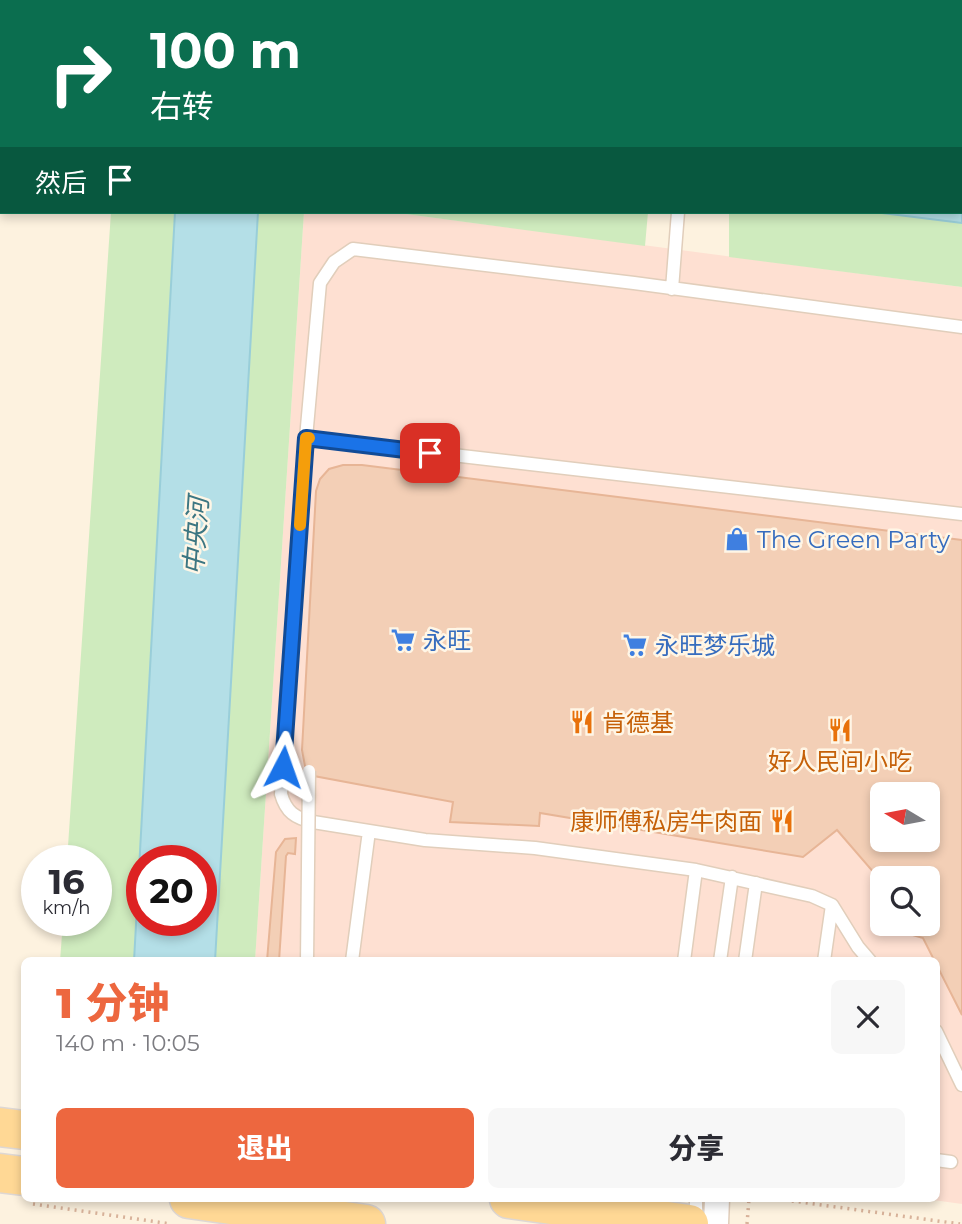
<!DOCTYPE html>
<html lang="zh">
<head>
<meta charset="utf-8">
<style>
  :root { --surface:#fff; --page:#f7f7f7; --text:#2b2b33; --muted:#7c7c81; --accent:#ed673f }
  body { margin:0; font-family:Montserrat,"Noto Sans SC",sans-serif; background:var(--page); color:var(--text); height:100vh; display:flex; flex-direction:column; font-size:26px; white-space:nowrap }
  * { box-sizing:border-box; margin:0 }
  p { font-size:23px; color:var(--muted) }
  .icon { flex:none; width:38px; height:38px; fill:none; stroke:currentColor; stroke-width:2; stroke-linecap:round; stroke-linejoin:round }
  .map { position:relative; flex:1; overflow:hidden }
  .side { position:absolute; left:21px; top:957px; width:919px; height:245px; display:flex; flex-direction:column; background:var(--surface); border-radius:10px; box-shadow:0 4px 10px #0003 }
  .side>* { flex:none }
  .hud { position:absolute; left:0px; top:0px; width:962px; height:214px; box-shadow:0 4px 10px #0003; background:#0b6e4f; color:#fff; overflow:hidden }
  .needle { width:46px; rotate:280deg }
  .fabs { position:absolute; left:870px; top:782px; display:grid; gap:14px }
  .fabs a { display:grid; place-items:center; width:70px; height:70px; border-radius:10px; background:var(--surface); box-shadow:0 4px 10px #0003; font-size:35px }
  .speed { position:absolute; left:21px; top:845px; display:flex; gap:14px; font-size:35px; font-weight:700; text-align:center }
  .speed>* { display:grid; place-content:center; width:91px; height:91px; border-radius:50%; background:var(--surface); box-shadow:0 4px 10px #0003; line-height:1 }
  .speed small { font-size:18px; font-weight:400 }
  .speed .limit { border:10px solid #d22; background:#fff; color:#111 }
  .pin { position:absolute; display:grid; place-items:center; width:60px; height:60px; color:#fff; margin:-30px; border-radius:14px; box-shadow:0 4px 10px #0006 }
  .me { position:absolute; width:77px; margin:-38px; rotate:4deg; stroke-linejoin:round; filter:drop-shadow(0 0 5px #0008) }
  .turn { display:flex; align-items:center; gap:24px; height:147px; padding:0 35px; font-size:32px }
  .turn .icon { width:91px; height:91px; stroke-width:2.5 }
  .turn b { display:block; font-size:49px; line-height:60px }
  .then { display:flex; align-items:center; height:66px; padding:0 35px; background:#0003; gap:14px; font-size:26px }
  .round { display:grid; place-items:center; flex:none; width:74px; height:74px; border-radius:10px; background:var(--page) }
  .summary { display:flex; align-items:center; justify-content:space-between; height:119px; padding:0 35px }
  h1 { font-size:42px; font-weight:800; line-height:52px; color:var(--accent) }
  .primary-button { display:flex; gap:14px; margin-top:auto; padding:14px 35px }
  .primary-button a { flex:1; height:80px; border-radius:10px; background:var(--accent); color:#fff; font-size:28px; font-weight:800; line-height:80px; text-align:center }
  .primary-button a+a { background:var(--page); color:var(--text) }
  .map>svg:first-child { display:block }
  .commercial { fill:#fee0d2; fill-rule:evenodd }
  .green { fill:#cfebbe }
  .water { fill:#b4dfe7; stroke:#99ced9; stroke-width:2; fill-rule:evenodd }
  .pier { fill:#fdf2df }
  .building { fill:#f3cfb6; stroke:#e7b596; stroke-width:2; fill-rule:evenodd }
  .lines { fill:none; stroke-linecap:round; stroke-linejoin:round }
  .lane-casing { stroke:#e1cebb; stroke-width:15 }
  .secondary-casing { stroke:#e6cfb9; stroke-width:38 }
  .primary-casing { stroke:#ded7d3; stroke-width:41 }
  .path { stroke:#d8b29a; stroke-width:3.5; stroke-dasharray:2 5; stroke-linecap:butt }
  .lane { stroke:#fff; stroke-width:12 }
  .secondary { stroke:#fff; stroke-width:35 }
  .primary { stroke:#ffd895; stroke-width:38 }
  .lane-bridge-casing { stroke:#e1cebb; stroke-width:15; stroke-linecap:butt }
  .lane-bridge { stroke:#fff; stroke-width:12 }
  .route-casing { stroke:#114b97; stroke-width:18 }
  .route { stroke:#1a73e8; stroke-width:12 }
  .slow { stroke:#f59e0b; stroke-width:12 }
  .labels { text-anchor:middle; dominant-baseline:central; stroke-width:5; stroke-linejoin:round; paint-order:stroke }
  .shop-label { font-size:24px; fill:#366cbe; stroke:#fff6e6; text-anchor:start }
  .food-label { font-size:24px; fill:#c56008; stroke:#fff6e6; text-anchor:start }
  .water-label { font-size:26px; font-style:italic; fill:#3c7682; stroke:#fff6e6 }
</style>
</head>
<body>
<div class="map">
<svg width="962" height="1224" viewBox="0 0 962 1224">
  <rect width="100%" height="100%" fill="#fdf2df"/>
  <path class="commercial" d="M 304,212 L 391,212 L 962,287 L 962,1204 L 926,1199 L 936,1199 L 936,961 L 255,961 ZM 882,794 L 928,794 L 928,840 L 882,840 ZM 882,878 L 928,878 L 928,924 L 882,924 Z"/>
  <path class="green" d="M 15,0 L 145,0 L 159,2 L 28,2 Z
    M 111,212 L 175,212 L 134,961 L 60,961 L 63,921 L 96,920 L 96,861 L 67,861 Z
    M 258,212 L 304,212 L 255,961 L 215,961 Z
    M 391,212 L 648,212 L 645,246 Z
    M 729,212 L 874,212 L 962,223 L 962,287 L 729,257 Z"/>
  <path class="water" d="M 961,143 L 962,223 L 874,212 L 961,212 Z
    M 175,212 L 258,212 L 215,961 L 134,961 ZM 142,861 L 201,861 L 201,920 L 142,920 Z"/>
  <path class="pier" d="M 118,1199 L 201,1199 L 200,1224 L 116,1224 Z"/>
  <path class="building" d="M 343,465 L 362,465 L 962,540 L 962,1015 L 923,938 L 906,933 L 893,924 L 928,924 L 928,878 L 882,878 L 882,911 L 876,895 L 876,875 L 837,830 L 803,857 L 540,813 L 539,826 L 450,822 L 453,802 L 314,776 L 305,766 L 302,750 L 316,491 L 320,479 L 329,469 ZM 882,794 L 928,794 L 928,840 L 882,840 Z
    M 296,838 L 295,854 L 288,853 L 286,856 L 279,961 L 267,961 L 276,852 L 285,839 Z"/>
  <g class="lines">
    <g class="lane-casing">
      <path id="lane" d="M 697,2 L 697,0
        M 672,289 L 678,212
        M 306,438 L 962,514
        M 352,961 L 369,831
        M 684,961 L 696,870
        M 720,961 L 732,877
        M 745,961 L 756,883
        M 824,961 L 832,905
        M 870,961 L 858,947 L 832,905 L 812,896 L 696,870 L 535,848 L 425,840 L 313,822 C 295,818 286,812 281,794 L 306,438 L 320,283 L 334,262 L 353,249 L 634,283 L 962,327
        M 936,1031 L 962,1085
        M 936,1160 L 951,1162
        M 696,1199 L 696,1223
        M 710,1224 L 711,1199
        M 722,1224 L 723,1199"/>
    </g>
    <g class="secondary-casing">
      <path id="secondary" d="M 405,0 L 419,2
        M 644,0 L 655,2
        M 961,43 L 962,43
        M 961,74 L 962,74"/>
    </g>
    <g class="primary-casing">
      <path id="primary" d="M 0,1127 L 24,1130
        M 0,1173 L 24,1176
        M 189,1199 L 366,1224
        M 509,1199 L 689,1224"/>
    </g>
    <path class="path" d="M 268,0 L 281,2
      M 797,0 L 809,2
      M 778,1199 L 960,1224
      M 33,1204 L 171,1224
      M 747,1224 L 749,1199"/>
    <use href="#lane" class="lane"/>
    <use href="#secondary" class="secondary"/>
    <use href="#primary" class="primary"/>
    <g class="lane-bridge-casing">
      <path id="lane-bridge" d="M 307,961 L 309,771"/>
    </g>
    <use href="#lane-bridge" class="lane-bridge"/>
  </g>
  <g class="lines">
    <g class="route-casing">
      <path id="route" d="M 283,767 L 306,438 L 430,453"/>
    </g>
    <use href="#route" class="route"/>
    <path class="slow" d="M 300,525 L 306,438 L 309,438"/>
  </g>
  <defs>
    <g id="shop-bare" transform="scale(1.89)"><path d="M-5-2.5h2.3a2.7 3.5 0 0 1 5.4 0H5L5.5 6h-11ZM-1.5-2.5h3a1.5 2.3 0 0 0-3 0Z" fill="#3f7fe0" stroke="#fff6e6" stroke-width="2.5" paint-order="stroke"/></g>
    <g id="supermarket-bare" transform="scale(1.89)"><path d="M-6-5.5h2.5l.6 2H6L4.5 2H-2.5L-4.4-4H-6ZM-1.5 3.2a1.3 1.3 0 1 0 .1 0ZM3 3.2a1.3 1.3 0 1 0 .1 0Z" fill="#3f7fe0" stroke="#fff6e6" stroke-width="2.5" paint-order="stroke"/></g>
    <g id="restaurant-bare" transform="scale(1.89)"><path d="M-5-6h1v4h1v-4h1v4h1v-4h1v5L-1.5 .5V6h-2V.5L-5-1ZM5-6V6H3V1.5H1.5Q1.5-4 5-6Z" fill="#e8710a" stroke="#fff6e6" stroke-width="2.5" paint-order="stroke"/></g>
  </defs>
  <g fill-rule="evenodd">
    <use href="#shop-bare" x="737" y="539"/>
    <use href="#supermarket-bare" x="403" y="640"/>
    <use href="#supermarket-bare" x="635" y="645"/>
    <use href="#restaurant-bare" x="582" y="722"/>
    <use href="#restaurant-bare" x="840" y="730"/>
    <use href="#restaurant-bare" x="782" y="821"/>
  </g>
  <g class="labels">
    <g class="shop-label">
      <text x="757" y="539">The Green Party</text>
      <text x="423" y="640">永旺</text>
      <text x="655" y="645">永旺梦乐城</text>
    </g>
    <g class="food-label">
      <text x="602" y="722">肯德基</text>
      <text x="840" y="761" text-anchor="middle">好人民间小吃</text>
      <text x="762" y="821" text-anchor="end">康师傅私房牛肉面</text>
    </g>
    <g class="water-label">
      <text transform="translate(196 536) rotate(-86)">中央河</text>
    </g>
  </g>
</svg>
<div class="fabs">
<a><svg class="needle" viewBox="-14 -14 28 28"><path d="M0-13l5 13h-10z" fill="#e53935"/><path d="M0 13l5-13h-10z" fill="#7c7c81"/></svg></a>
<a><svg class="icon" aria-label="search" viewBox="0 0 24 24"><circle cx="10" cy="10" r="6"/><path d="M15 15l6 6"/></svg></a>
</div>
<div class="speed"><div>16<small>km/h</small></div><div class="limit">20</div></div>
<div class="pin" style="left:430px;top:453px;background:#d93025"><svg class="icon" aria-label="arrive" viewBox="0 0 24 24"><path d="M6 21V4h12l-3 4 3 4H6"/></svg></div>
<svg class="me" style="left:283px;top:767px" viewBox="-20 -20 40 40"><path d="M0-17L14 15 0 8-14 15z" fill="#1a73e8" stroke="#fff" stroke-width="4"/></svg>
<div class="hud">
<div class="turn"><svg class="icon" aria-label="right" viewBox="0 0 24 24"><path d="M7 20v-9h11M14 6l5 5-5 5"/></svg><div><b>100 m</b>右转</div></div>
<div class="then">然后<svg class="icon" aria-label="arrive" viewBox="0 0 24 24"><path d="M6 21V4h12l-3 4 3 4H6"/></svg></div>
</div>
<section class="side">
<div class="summary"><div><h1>1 分钟</h1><p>140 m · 10:05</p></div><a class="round"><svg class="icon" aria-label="close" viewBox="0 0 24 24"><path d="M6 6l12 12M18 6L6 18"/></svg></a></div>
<div class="primary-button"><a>退出</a><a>分享</a></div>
</section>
</div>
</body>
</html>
